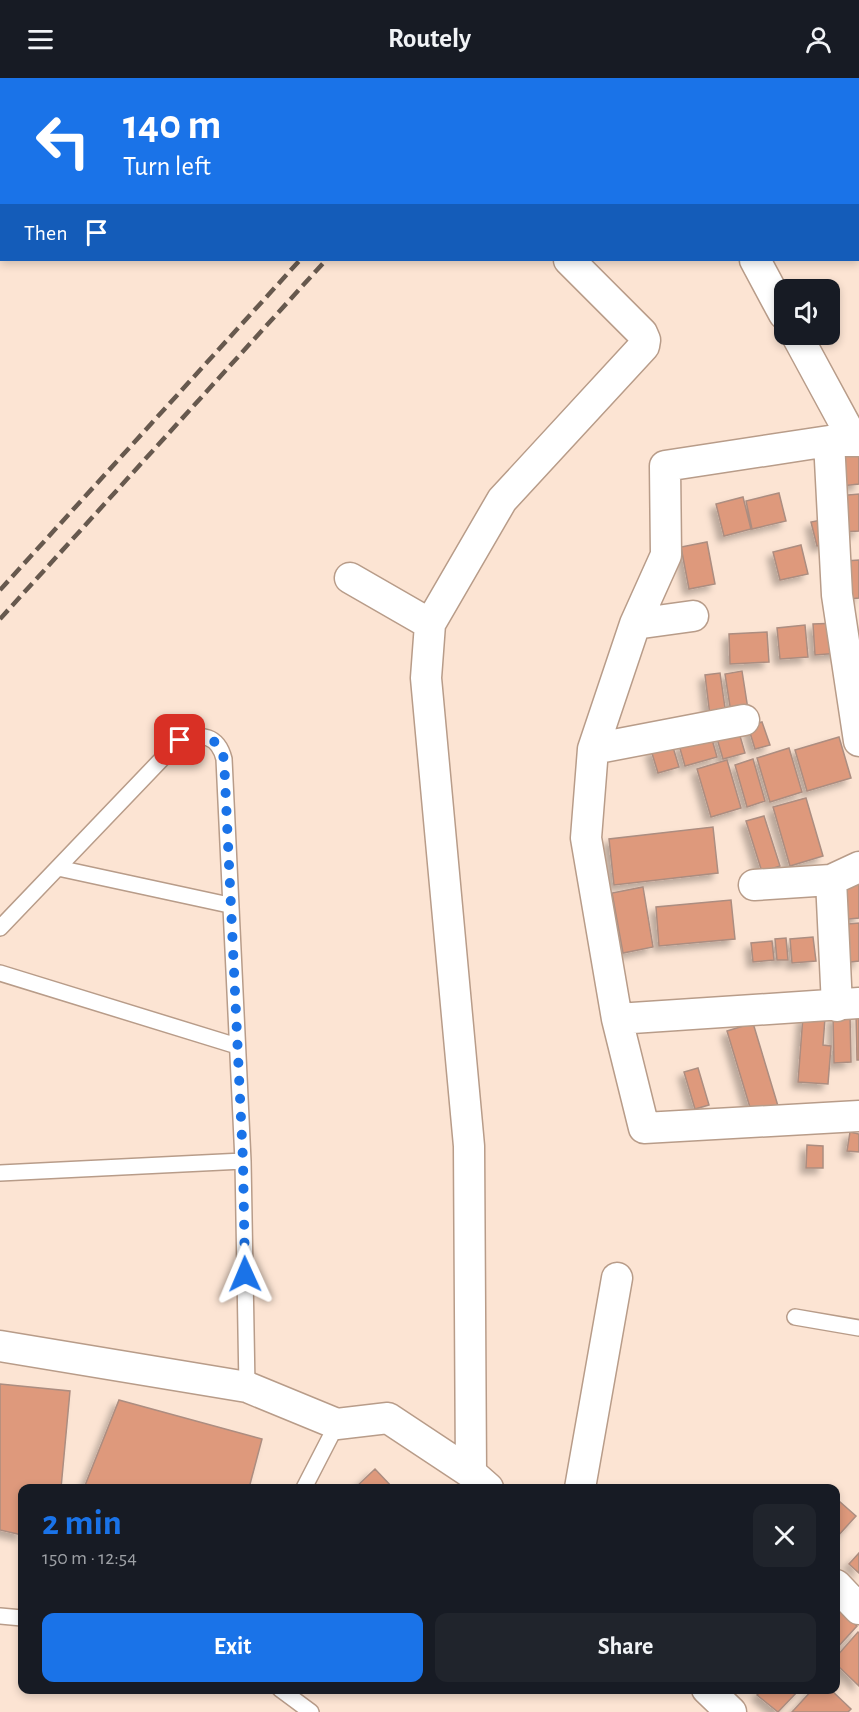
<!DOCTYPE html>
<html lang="en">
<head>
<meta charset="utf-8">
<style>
  :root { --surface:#171b24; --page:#20242c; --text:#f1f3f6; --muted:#9ea1a6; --accent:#1a73e8 }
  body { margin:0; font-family:"Alegreya Sans",sans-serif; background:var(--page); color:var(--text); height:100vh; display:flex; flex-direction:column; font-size:22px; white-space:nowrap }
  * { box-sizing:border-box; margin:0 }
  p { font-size:20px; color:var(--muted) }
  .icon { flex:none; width:33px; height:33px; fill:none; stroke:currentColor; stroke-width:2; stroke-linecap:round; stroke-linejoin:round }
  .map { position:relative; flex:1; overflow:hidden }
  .sheet { position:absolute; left:18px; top:1406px; width:822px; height:210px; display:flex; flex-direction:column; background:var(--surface); border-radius:12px; box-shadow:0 3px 9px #0003 }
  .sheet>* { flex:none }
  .guide { position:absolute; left:0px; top:0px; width:860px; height:183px; box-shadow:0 3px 9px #0003; background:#1a73e8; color:#fff; overflow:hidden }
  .controls { position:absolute; left:774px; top:201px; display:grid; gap:12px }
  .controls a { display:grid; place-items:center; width:66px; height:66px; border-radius:12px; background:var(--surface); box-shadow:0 3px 9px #0003; font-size:30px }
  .pin { position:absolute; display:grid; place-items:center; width:51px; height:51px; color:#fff; margin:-26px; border-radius:12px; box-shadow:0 3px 9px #0006 }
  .me { position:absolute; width:66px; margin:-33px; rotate:359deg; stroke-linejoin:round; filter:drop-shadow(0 0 4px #0008) }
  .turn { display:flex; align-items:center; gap:21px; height:126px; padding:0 24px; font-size:27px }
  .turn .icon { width:78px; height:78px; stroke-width:2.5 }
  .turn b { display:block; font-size:42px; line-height:51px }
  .then { display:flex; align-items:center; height:57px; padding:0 24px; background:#0003; gap:12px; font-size:22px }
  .round { display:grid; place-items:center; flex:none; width:63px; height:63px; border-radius:12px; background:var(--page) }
  .summary { display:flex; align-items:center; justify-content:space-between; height:102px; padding:0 24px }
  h1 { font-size:36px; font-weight:700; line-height:45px; color:var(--accent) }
  .primary-button { display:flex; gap:12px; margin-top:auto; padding:12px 24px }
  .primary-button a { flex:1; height:69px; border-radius:12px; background:var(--accent); color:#fff; font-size:24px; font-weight:700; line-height:69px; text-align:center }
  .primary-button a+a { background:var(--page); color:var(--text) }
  header { display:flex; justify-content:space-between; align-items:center; height:78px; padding:0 24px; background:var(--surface); font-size:27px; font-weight:700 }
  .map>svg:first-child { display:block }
  .building { fill:#de997b; stroke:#ac8d80; stroke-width:1.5; filter:url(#shadow) }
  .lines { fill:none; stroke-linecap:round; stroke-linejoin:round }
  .service-casing { stroke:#b89c89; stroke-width:18 }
  .minor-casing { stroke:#b89c89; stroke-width:33 }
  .service { stroke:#fff; stroke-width:15 }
  .minor { stroke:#fff; stroke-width:30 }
  .rail { stroke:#67594e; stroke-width:4.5; stroke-dasharray:12 6; stroke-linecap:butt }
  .route { stroke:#1a73e8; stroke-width:10; stroke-dasharray:0 18 }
</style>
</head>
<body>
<header><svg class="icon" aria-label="menu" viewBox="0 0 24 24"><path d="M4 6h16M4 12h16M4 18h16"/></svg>Routely<svg class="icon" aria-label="person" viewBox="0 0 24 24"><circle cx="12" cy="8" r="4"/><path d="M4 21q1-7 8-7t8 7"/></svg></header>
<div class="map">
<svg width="859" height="1634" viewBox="0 0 859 1634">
  <defs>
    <filter id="shadow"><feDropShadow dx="-5.5" dy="5.5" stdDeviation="3" flood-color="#0004"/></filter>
  </defs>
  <rect width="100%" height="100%" fill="#fce4d3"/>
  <path class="building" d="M 859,369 L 859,406 L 841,408 L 838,371 Z
    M 779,415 L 786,443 L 752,451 L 746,423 Z
    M 859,416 L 859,453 L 841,454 L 837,418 Z
    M 743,419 L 751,451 L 724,458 L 716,426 Z
    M 826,441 L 832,464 L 817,468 L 811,444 Z
    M 707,464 L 715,506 L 689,511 L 681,469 Z
    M 801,467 L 808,496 L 780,502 L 773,474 Z
    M 859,482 L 859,520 L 849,521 L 845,483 Z
    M 839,545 L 840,575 L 815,577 L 813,546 Z
    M 805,547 L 808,579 L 780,581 L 777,550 Z
    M 767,554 L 769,584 L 730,586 L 729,556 Z
    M 742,593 L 749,638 L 732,641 L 725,596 Z
    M 720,595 L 727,644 L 711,646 L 705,597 Z
    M 762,644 L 770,667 L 755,671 L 748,648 Z
    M 738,651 L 745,675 L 723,681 L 716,657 Z
    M 711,658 L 717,679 L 685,688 L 679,667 Z
    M 839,659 L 851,700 L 807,713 L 795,672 Z
    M 672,666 L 679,689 L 658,695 L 651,672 Z
    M 789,670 L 802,714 L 770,724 L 757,680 Z
    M 753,681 L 765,723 L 747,729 L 735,687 Z
    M 727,682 L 741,730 L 711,739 L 697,691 Z
    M 806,720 L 823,778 L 790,788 L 773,729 Z
    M 764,738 L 780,788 L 762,794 L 746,743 Z
    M 713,749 L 718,795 L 614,807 L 609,761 Z
    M 859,804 L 859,840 L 839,842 L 836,806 Z
    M 643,809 L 653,869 L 623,875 L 612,815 Z
    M 731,822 L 735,861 L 659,868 L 656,829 Z
    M 859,845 L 859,883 L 842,885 L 837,847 Z
    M 813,859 L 816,883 L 792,885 L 790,861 Z
    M 786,860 L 788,882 L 777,882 L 775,861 Z
    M 772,863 L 774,882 L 753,884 L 751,865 Z
    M 856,936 L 859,936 L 859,982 L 857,982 Z
    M 803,938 L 825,940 L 823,967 L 831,968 L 828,1006 L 798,1004 Z
    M 833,938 L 850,938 L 851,984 L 834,985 Z
    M 753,945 L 778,1028 L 752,1036 L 727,953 Z
    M 698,990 L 709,1027 L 695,1031 L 684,994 Z
    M 850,1054 L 859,1056 L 859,1074 L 847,1073 Z
    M 807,1067 L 823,1068 L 823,1090 L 806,1090 Z
    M 0,1306 L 70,1313 L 61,1410 L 22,1410 L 22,1457 L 0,1452 Z
    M 119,1322 L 262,1361 L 249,1410 L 84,1410 Z
    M 375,1391 L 393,1410 L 355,1410 Z
    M 839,1423 L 856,1438 L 836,1460 L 836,1427 Z
    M 859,1475 L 859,1495 L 849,1486 Z
    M 836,1528 L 857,1548 L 836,1571 Z
    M 858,1554 L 859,1555 L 859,1608 L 836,1586 L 836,1579 Z
    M 763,1611 L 800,1611 L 778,1634 L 757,1617 Z
    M 813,1611 L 830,1611 L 851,1631 L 848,1634 L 792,1634 Z"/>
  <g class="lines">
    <g class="service-casing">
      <path id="service" d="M 58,790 L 229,827
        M 0,850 L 180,662 C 202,655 218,657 224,681 L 243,1083 L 247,1309
        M 0,895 L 237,968
        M 0,1095 L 243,1083
        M 795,1239 L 859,1250
        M 304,1410 L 337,1346
        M 0,1538 L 22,1540
        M 280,1611 L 311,1634"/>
    </g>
    <g class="minor-casing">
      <path id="minor" d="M 755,182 L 784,236
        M 796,256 L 854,363
        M 829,363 L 837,517 L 859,663
        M 859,363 L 829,363 L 665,388 L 666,477 L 635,546 L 593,671 L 586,760 L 617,941 L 644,1050 L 859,1038
        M 350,500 L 430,546
        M 635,546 L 693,538
        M 593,671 L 744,642
        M 831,802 L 859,789
        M 754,807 L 831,802 L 837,928
        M 617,941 L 859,925
        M 0,1268 L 247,1309 L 337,1346 L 388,1340 L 471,1395 L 488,1410
        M 471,1395 L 469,1068 L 426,600 L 430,546 L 502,422 L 644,268 L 645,262 L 642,255 L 569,182
        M 580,1410 L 617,1200
        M 836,1507 L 859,1531
        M 707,1611 L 731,1634"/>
    </g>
    <use href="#service" class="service"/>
    <use href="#minor" class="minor"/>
    <path class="rail" d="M 469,2 L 471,0
      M 498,2 L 500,0
      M 0,512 L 300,182
      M 0,541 L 326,182"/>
  </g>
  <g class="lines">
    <path class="route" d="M 180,662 C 202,655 217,657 224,681 L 243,1083 L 245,1196"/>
  </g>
</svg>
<div class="controls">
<a><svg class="icon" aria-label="sound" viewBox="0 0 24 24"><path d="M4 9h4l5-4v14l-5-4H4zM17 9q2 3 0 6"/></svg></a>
</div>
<div class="pin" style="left:180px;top:662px;background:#d93025"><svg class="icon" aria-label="arrive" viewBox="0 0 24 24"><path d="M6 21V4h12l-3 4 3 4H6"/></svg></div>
<svg class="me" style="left:245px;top:1196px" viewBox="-20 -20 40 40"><path d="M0-17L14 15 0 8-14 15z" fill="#1a73e8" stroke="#fff" stroke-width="4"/></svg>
<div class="guide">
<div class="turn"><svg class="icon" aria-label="left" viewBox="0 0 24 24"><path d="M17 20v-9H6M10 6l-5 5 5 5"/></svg><div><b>140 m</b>Turn left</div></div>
<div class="then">Then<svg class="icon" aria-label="arrive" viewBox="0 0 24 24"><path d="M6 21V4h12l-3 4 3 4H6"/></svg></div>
</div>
<section class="sheet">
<div class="summary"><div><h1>2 min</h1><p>150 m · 12:54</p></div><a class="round"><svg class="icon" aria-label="close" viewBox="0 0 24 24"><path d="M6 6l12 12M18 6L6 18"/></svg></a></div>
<div class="primary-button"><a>Exit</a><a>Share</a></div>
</section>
</div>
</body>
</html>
